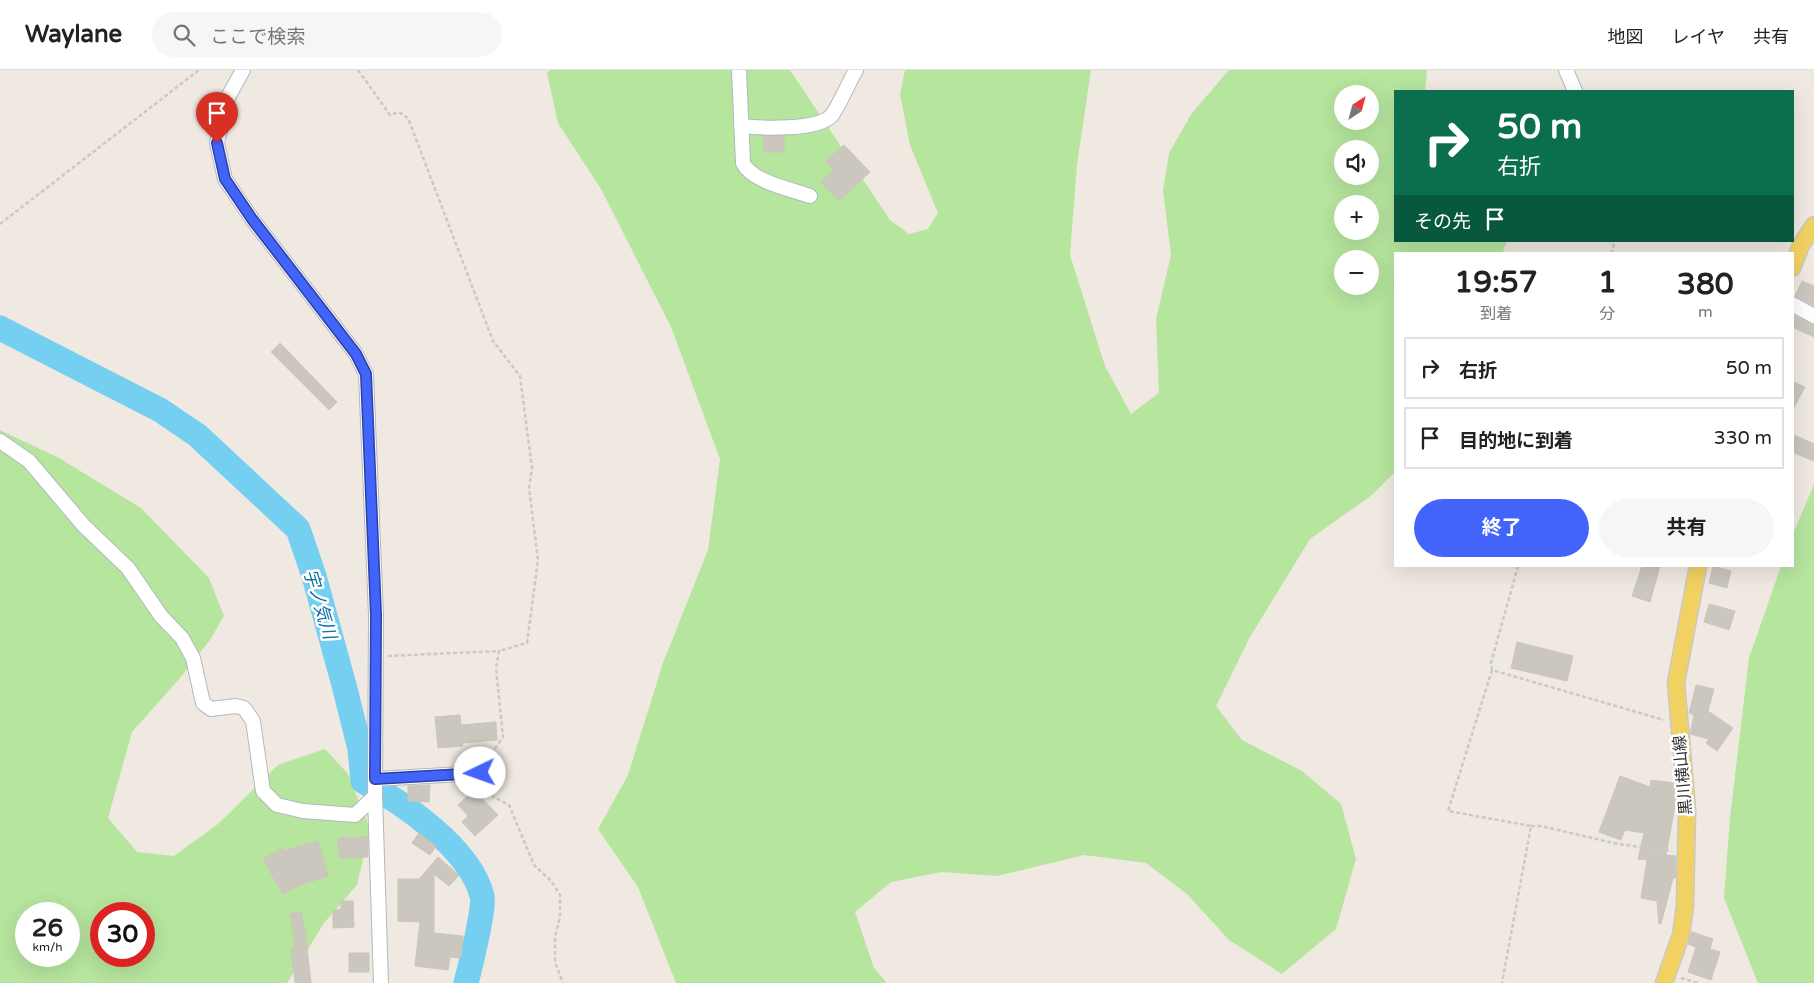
<!DOCTYPE html>
<html lang="ja">
<head>
<meta charset="utf-8">
<style>
  :root { --surface:#fff; --page:#f6f6f6; --text:#222; --muted:#767676; --line:#e0e0e0; --accent:#4264fb }
  body { margin:0; font-family:"Varela Round","Noto Sans JP",sans-serif; background:var(--page); color:var(--text); height:100vh; display:flex; flex-direction:column; font-size:19px; white-space:nowrap }
  * { box-sizing:border-box; margin:0 }
  p { font-size:16px; color:var(--muted) }
  .icon { flex:none; width:28px; height:28px; fill:none; stroke:currentColor; stroke-width:2; stroke-linecap:round; stroke-linejoin:round }
  .map { position:relative; flex:1; overflow:hidden }
  .panel { position:absolute; left:1394px; top:182px; width:400px; height:315px; display:flex; flex-direction:column; background:var(--surface); border-radius:0px; box-shadow:0 5px 20px #0002 }
  .panel>* { flex:none }
  .guide { position:absolute; left:1394px; top:20px; width:400px; height:152px; border-radius:0px; box-shadow:0 5px 20px #0002; background:#0b6e4f; color:#fff; overflow:hidden }
  .needle { width:32px; rotate:36deg }
  .tools { position:absolute; left:1334px; top:15px; display:grid; gap:10px }
  .tools a { display:grid; place-items:center; width:45px; height:45px; border-radius:50%; background:var(--surface); box-shadow:0 5px 20px #0002; font-size:25px }
  .speed { position:absolute; left:15px; top:832px; display:flex; gap:10px; font-size:25px; font-weight:700; text-align:center }
  .speed>* { display:grid; place-content:center; width:65px; height:65px; border-radius:50%; background:var(--surface); box-shadow:0 5px 20px #0002; line-height:1 }
  .speed small { font-size:12px; font-weight:400 }
  .speed .limit { border:8px solid #d22; background:#fff; color:#111 }
  .pin { position:absolute; display:grid; place-items:center; width:42px; height:42px; color:#fff; margin:-51px -21px; border-radius:50% 50% 50% 0; rotate:-45deg; box-shadow:0 0 5px #0007 }
  .pin .icon { rotate:45deg }
  .me { position:absolute; width:55px; margin:-28px; rotate:267deg; stroke-linejoin:round; filter:drop-shadow(0 0 4px #0008) }
  .turn { display:flex; align-items:center; gap:18px; height:105px; padding:0 20px; font-size:22px }
  .turn .icon { width:65px; height:65px; stroke-width:2.5 }
  .turn b { display:block; font-size:35px; line-height:42px }
  .then { display:flex; align-items:center; height:48px; padding:0 20px; background:#0003; gap:10px; font-size:19px }
  .eta { display:flex; justify-content:space-evenly; align-items:center; height:85px; text-align:center }
  .eta b { font-size:30px; font-weight:700; line-height:35px }
  .action { display:flex; gap:10px; margin-top:auto; padding:10px 20px }
  .action a { flex:1; height:58px; border-radius:30px; background:var(--accent); color:#fff; font-size:20px; font-weight:700; line-height:58px; text-align:center }
  .action a+a { background:var(--page); color:var(--text) }
  ul { padding:0; list-style:none }
  li { display:flex; align-items:center; gap:15px; height:62px; margin:0 10px 8px; padding:0 10px; border:2px solid var(--line); border-radius:0px }
  li div { flex:1 }
  li b { display:block; font-size:19px }
  li em { font-style:normal }
  header { display:flex; align-items:center; gap:30px; box-sizing:border-box; height:70px; padding:0 25px; background:var(--surface); border-bottom:1px solid var(--line) }
  header strong { font-size:24px }
  nav { display:flex; gap:28px; margin-inline-start:auto; font-size:18px }
  .search { width:350px; height:45px; background:var(--page); display:flex; align-items:center; gap:12px; box-sizing:border-box; padding:0 18px; border-radius:28px; color:var(--muted); font-size:19px }
  .map>svg:first-child { display:block }
  .green { fill:#b6e59e; fill-rule:evenodd }
  .lines { fill:none; stroke-linecap:round; stroke-linejoin:round }
  .river { stroke:#75cff0; stroke-width:25 }
  .building { fill:#cbc7bf; stroke:#cbc5ba }
  .minor-casing { stroke:#b4b7c1; stroke-width:16 }
  .major-casing { stroke:#c9c9c9; stroke-width:19 }
  .path { stroke:#c9c9c9; stroke-width:2.5; stroke-dasharray:4 2.5; stroke-linecap:butt }
  .minor { stroke:#fff; stroke-width:14 }
  .major { stroke:#f2d163; stroke-width:16 }
  .route-casing { stroke:#2b41a3; stroke-width:12 }
  .route { stroke:#4264fb; stroke-width:9 }
  .labels { text-anchor:middle; dominant-baseline:central; stroke-width:5; stroke-linejoin:round; paint-order:stroke }
  .street-label { font-size:16px; fill:#2e2e2e; stroke:#fff }
  .water-label { font-size:18px; font-style:italic; fill:#0d6fa3; stroke:#fff }
</style>
</head>
<body>
<header>
<strong>Waylane</strong>
<div class="search"><svg class="icon" aria-label="search" viewBox="0 0 24 24"><circle cx="10" cy="10" r="6"/><path d="M15 15l6 6"/></svg>ここで検索</div>
<nav><a>地図</a><a>レイヤ</a><a>共有</a></nav>
</header>
<div class="map">
<svg width="1814" height="913" viewBox="0 0 1814 913">
  <rect width="100%" height="100%" fill="#efe9e1"/>
  <path class="green" d="M 550,0 L 790,0 L 890,150 L 909,164 L 928,159 L 938,143 L 910,75 L 900,24 L 905,0 L 1091,0 L 1077,95 L 1070,185 L 1105,296 L 1131,344 L 1159,323 L 1156,249 L 1171,185 L 1163,121 L 1169,83 L 1192,43 L 1229,0 L 1427,0 L 1425,21 L 1395,21 L 1395,171 L 1507,171 L 1502,184 L 1395,184 L 1395,402 L 1372,425 L 1310,469 L 1250,567 L 1216,636 L 1242,670 L 1302,701 L 1341,734 L 1356,789 L 1336,859 L 1282,904 L 1229,870 L 1187,824 L 1146,793 L 1084,785 L 997,806 L 941,802 L 891,812 L 855,842 L 874,898 L 887,913 L 676,913 L 638,817 L 598,759 L 628,705 L 663,593 L 708,480 L 720,389 L 671,257 L 601,119 L 558,53 L 547,3 ZM 1342,24 L 1370,24 L 1370,51 L 1342,51 ZM 1342,79 L 1370,79 L 1370,106 L 1342,106 ZM 1342,134 L 1370,134 L 1370,161 L 1342,161 ZM 1342,189 L 1370,189 L 1370,216 L 1342,216 Z
    M 0,360 L 59,388 L 141,438 L 209,508 L 224,546 L 210,570 L 181,607 L 132,662 L 108,748 L 137,782 L 174,786 L 218,754 L 278,695 L 325,679 L 348,704 L 370,759 L 357,815 L 324,853 L 287,913 L 0,913 ZM 26,844 L 69,844 L 69,886 L 26,886 ZM 101,844 L 144,844 L 144,886 L 101,886 Z
    M 1814,414 L 1814,913 L 1758,913 L 1724,828 L 1730,748 L 1749,588 L 1781,496 L 1792,496 L 1793,464 Z"/>
  <g class="lines">
    <path class="river" d="M 0,258 L 160,340 L 197,365 L 298,459 L 314,506 L 344,615 L 360,679 L 363,711 C 403,733 470,778 482,826 C 485,837 470,898 466,913"/>
  </g>
  <path class="building" d="M 763,66 L 784,66 L 784,82 L 764,82 Z
    M 844,75 L 870,102 L 839,131 L 821,112 L 834,100 L 826,91 Z
    M 1802,211 L 1814,216 L 1814,236 L 1795,226 Z
    M 1792,244 L 1814,255 L 1814,267 L 1792,257 Z
    M 280,273 L 337,332 L 329,340 L 271,282 Z
    M 1792,311 L 1805,317 L 1792,341 Z
    M 1792,364 L 1814,374 L 1814,391 L 1792,382 Z
    M 1642,496 L 1660,496 L 1650,532 L 1632,526 Z
    M 1713,496 L 1731,501 L 1727,518 L 1709,513 Z
    M 1709,534 L 1735,541 L 1729,560 L 1704,552 Z
    M 1517,572 L 1573,586 L 1567,611 L 1511,598 Z
    M 1696,615 L 1714,619 L 1708,641 L 1733,658 L 1717,681 L 1706,673 L 1709,669 L 1690,664 L 1694,645 L 1689,643 Z
    M 460,645 L 461,655 L 496,652 L 497,670 L 462,673 L 463,676 L 438,678 L 435,647 Z
    M 1620,706 L 1650,717 L 1651,710 L 1675,713 L 1676,731 L 1666,785 L 1676,786 L 1676,808 L 1673,808 L 1661,854 L 1659,854 L 1657,831 L 1641,828 L 1647,790 L 1638,789 L 1644,763 L 1625,760 L 1621,770 L 1599,762 Z
    M 430,715 L 429,732 L 408,731 L 408,716 Z
    M 474,720 L 498,745 L 475,766 L 462,752 L 468,746 L 458,735 Z
    M 419,763 L 436,776 L 430,785 L 412,773 Z
    M 368,767 L 368,787 L 339,788 L 338,768 Z
    M 318,771 L 328,806 L 300,815 L 283,824 L 263,789 L 282,778 L 284,781 Z
    M 438,787 L 459,805 L 449,816 L 434,804 L 434,863 L 463,866 L 461,888 L 450,887 L 448,900 L 415,896 L 420,852 L 398,851 L 398,809 L 419,809 Z
    M 341,831 L 353,831 L 354,857 L 333,858 L 333,841 L 341,839 Z
    M 301,842 L 305,860 L 311,913 L 295,913 L 291,878 L 296,878 L 290,844 Z
    M 1692,862 L 1713,869 L 1710,879 L 1720,882 L 1711,910 L 1688,902 L 1696,877 L 1688,874 Z
    M 349,883 L 369,883 L 369,902 L 349,902 Z"/>
  <g class="lines">
    <g class="minor-casing">
      <path id="minor" d="M 243,0 L 228,27 L 217,73 L 225,109 L 252,149 L 356,284 L 366,304 L 376,545 L 375,726 L 381,913
        M 739,0 L 743,93 C 752,112 791,119 810,126
        M 1566,0 L 1575,21
        M 741,56 C 760,58 819,61 832,45 C 841,32 848,14 856,0
        M 1792,234 L 1814,246
        M 0,371 L 29,391 L 84,456 L 128,498 L 161,546 L 182,568 L 193,588 L 203,633 L 211,639 L 236,636 L 244,638 L 253,651 L 263,721 L 277,735 L 303,741 L 355,745 L 375,726
        M 375,709 L 480,703"/>
    </g>
    <g class="major-casing">
      <path id="major" d="M 1792,198 L 1801,175 L 1814,155
        M 1664,913 L 1681,865 L 1685,836 L 1687,740 L 1676,613 L 1698,496"/>
    </g>
    <path class="path" d="M 358,0 L 390,45 L 399,42 L 408,48 L 493,271 L 520,306 L 532,398 L 529,418 L 538,490 L 527,573 L 499,581
      M 0,154 L 199,0
      M 1611,184 L 1615,171
      M 1518,496 L 1491,593 L 1492,600 L 1664,650
      M 388,586 L 499,581 L 496,598 L 503,667 L 486,691
      M 1492,600 L 1448,741 L 1531,756 L 1502,913
      M 484,714 L 494,727 L 509,735 L 534,795 L 552,812 L 560,825 L 560,847 L 555,867 L 555,892 L 563,913
      M 1531,756 L 1541,756 L 1618,774 L 1672,781
      M 1681,908 L 1698,913"/>
    <use href="#minor" class="minor"/>
    <use href="#major" class="major"/>
  </g>
  <g class="lines">
    <g class="route-casing">
      <path id="route" d="M 217,73 L 225,109 L 252,149 L 356,284 L 366,304 L 376,545 L 375,709 L 480,703"/>
    </g>
    <use href="#route" class="route"/>
  </g>
  <g class="labels">
    <g class="street-label">
      <text transform="translate(1683 705) rotate(-95)">黒川横山線</text>
    </g>
    <g class="water-label">
      <text transform="translate(320 534) rotate(73)">宇ノ気川</text>
    </g>
  </g>
</svg>
<div class="tools">
<a><svg class="needle" viewBox="-14 -14 28 28"><path d="M0-13l5 13h-10z" fill="#e53935"/><path d="M0 13l5-13h-10z" fill="#767676"/></svg></a>
<a><svg class="icon" aria-label="sound" viewBox="0 0 24 24"><path d="M4 9h4l5-4v14l-5-4H4zM17 9q2 3 0 6"/></svg></a>
<a>+</a>
<a>−</a>
</div>
<div class="speed"><div>26<small>km/h</small></div><div class="limit">30</div></div>
<div class="pin" style="left:217px;top:73px;background:#d93025"><svg class="icon" aria-label="arrive" viewBox="0 0 24 24"><path d="M6 21V4h12l-3 4 3 4H6"/></svg></div>
<svg class="me" style="left:480px;top:703px" viewBox="-20 -20 40 40"><circle r="19" fill="#fff"/><path d="M0-13L10 11 0 6-10 11z" fill="#4264fb"/></svg>
<div class="guide">
<div class="turn"><svg class="icon" aria-label="right" viewBox="0 0 24 24"><path d="M7 20v-9h11M14 6l5 5-5 5"/></svg><div><b>50 m</b>右折</div></div>
<div class="then">その先<svg class="icon" aria-label="arrive" viewBox="0 0 24 24"><path d="M6 21V4h12l-3 4 3 4H6"/></svg></div>
</div>
<section class="panel">
<div class="eta">
<div><b>19:57</b><p>到着</p></div>
<div><b>1</b><p>分</p></div>
<div><b>380</b><p>m</p></div>
</div>
<ul>
<li><svg class="icon" aria-label="right" viewBox="0 0 24 24"><path d="M7 20v-9h11M14 6l5 5-5 5"/></svg><div><b>右折</b></div><em>50 m</em></li>
<li><svg class="icon" aria-label="arrive" viewBox="0 0 24 24"><path d="M6 21V4h12l-3 4 3 4H6"/></svg><div><b>目的地に到着</b></div><em>330 m</em></li>
</ul>
<div class="action"><a>終了</a><a>共有</a></div>
</section>
</div>
</body>
</html>
